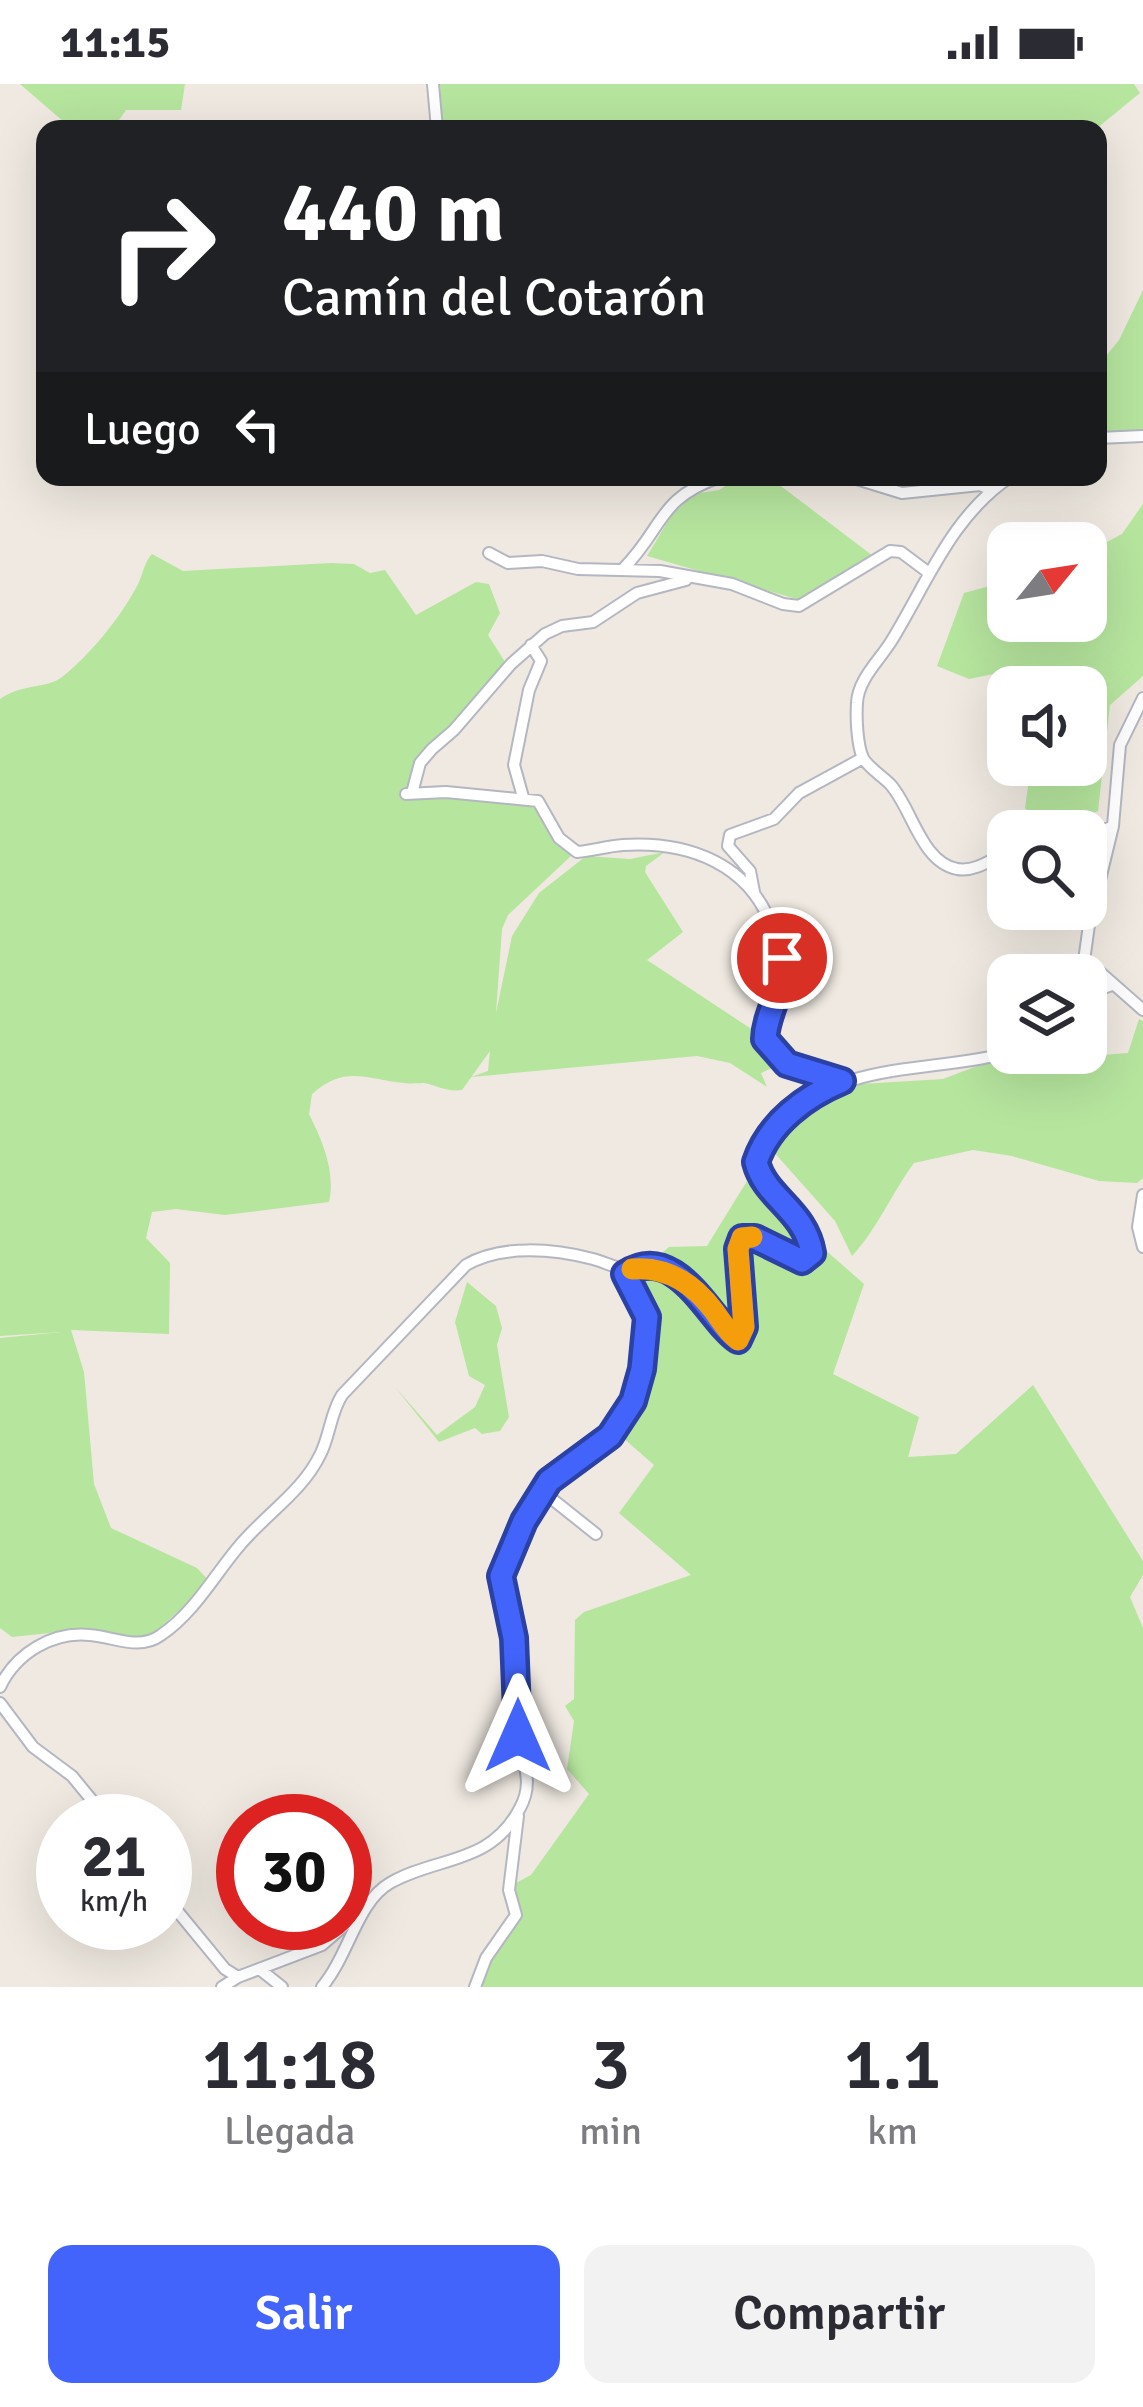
<!DOCTYPE html>
<html lang="es">
<head>
<meta charset="utf-8">
<style>
  :root { --surface:#fff; --page:#f2f2f3; --text:#2b2b33; --muted:#7c7c81; --accent:#4264fb }
  body { margin:0; font-family:Signika,sans-serif; background:var(--page); color:var(--text); height:100vh; display:flex; flex-direction:column; font-size:45px; white-space:nowrap }
  * { box-sizing:border-box; margin:0 }
  p { font-size:39px; color:var(--muted) }
  .icon { flex:none; width:66px; height:66px; fill:none; stroke:currentColor; stroke-width:2; stroke-linecap:round; stroke-linejoin:round }
  .map { position:relative; height:1903px; overflow:hidden }
  .drawer { display:flex; flex-direction:column; background:var(--surface); flex:1 }
  .drawer>* { flex:none }
  .top-card { position:absolute; left:36px; top:36px; width:1071px; height:366px; border-radius:24px; box-shadow:0 12px 48px #0002; background:#202124; color:#fff; overflow:hidden }
  .needle { width:78px; rotate:60deg }
  .controls { position:absolute; left:987px; top:438px; display:grid; gap:24px }
  .controls a { display:grid; place-items:center; width:120px; height:120px; border-radius:24px; background:var(--surface); box-shadow:0 12px 48px #0002; font-size:60px }
  .speed { position:absolute; left:36px; top:1710px; display:flex; gap:24px; font-size:60px; font-weight:700; text-align:center }
  .speed>* { display:grid; place-content:center; width:156px; height:156px; border-radius:50%; background:var(--surface); box-shadow:0 12px 48px #0002; line-height:1 }
  .speed small { font-size:30px; font-weight:400 }
  .speed .limit { border:18px solid #d22; background:#fff; color:#111 }
  .pin { position:absolute; display:grid; place-items:center; width:102px; height:102px; color:#fff; margin:-51px; border:6px solid #fff; border-radius:50%; box-shadow:0 3px 12px #0007 }
  .me { position:absolute; width:132px; margin:-66px; rotate:0deg; stroke-linejoin:round; filter:drop-shadow(0 0 9px #0008) }
  .turn { display:flex; align-items:center; gap:42px; height:252px; padding:0 48px; font-size:54px }
  .turn .icon { width:156px; height:156px; stroke-width:2.5 }
  .turn b { display:block; font-size:84px; line-height:102px }
  .then { display:flex; align-items:center; height:114px; padding:0 48px; background:#0003; gap:24px; font-size:45px }
  .eta { display:flex; justify-content:space-evenly; align-items:center; height:204px; text-align:center }
  .eta b { font-size:72px; font-weight:600; line-height:84px }
  .button { display:flex; gap:24px; margin-top:auto; padding:24px 48px }
  .button a { flex:1; height:138px; border-radius:24px; background:var(--accent); color:#fff; font-size:48px; font-weight:600; line-height:138px; text-align:center }
  .button a+a { background:var(--page); color:var(--text) }
  .status { display:flex; justify-content:space-between; align-items:center; height:84px; padding:0 60px; background:var(--surface); direction:ltr }
  .status svg { height:33px; fill:currentColor }
  .map>svg:first-child { display:block }
  .green { fill:#b6e59e }
  .lines { fill:none; stroke-linecap:round; stroke-linejoin:round }
  .minor-casing { stroke:#b4b7c1; stroke-width:14 }
  .minor { stroke:#fff; stroke-width:10 }
  .route-casing { stroke:#2b41a3; stroke-width:30 }
  .route { stroke:#4264fb; stroke-width:21 }
  .slow { stroke:#f59e0b; stroke-width:21 }
</style>
</head>
<body>
<div class="status"><b>11:15</b><svg viewBox="0 0 49 12"><path d="M0 12V9h3v3zM5 12V6h3v6zM10 12V3h3v9zM15 12V0h3v12zM26 1h20v11H26zM47 4h2v5h-2z"/></svg></div>
<div class="map">
<svg width="1143" height="1903" viewBox="0 0 1143 1903">
  <rect width="100%" height="100%" fill="#efe9e1"/>
  <path class="green" d="M 20,0 L 185,0 L 181,26 L 126,26 L 113,45 L 72,45 Z
    M 440,0 L 1134,0 L 1140,9 L 1096,45 L 443,45 Z
    M 1143,206 L 1143,352 L 1098,354 L 1098,282 L 1119,256 Z
    M 740,393 L 769,393 L 873,472 L 800,516 L 647,472 L 671,432 L 694,410 L 719,406 Z
    M 861,393 L 987,393 L 987,394 L 897,404 Z
    M 1143,420 L 1143,592 L 1110,621 L 1098,727 L 1053,747 L 1044,747 L 1025,724 L 1031,681 L 1086,681 L 1086,603 L 1011,603 L 1003,588 L 969,595 L 937,582 L 964,509 L 1008,497 L 1008,537 L 1086,537 L 1086,469 L 1122,450 Z
    M 152,470 L 183,487 L 331,479 L 354,480 L 370,489 L 385,486 L 416,531 L 476,498 L 489,500 L 500,529 L 488,551 L 507,581 L 452,643 L 406,710 L 412,716 L 446,712 L 536,721 L 557,758 L 571,772 L 508,831 L 502,845 L 496,929 L 512,852 L 539,809 L 586,772 L 630,775 L 665,768 L 646,782 L 645,788 L 683,848 L 647,876 L 762,952 L 779,981 L 761,989 L 767,1003 L 730,979 L 697,972 L 471,993 L 488,987 L 490,967 L 462,1006 C 446,1008 439,1002 424,999 C 422,999 406,1000 405,999 C 366,996 346,980 312,1010 L 309,1030 C 322,1056 336,1088 329,1118 L 225,1131 L 176,1125 L 152,1128 L 146,1154 L 170,1179 L 169,1250 L 71,1246 L 84,1288 L 94,1400 L 111,1444 L 197,1484 L 210,1498 L 149,1554 L 127,1555 L 88,1545 L 12,1553 L 0,1544 L 0,1254 L 62,1248 L 0,1252 L 0,615 C 23,599 47,605 62,593 C 90,571 119,535 136,504 C 143,492 143,480 152,470 Z
    M 1139,935 L 1143,937 L 1143,1094 L 1137,1099 L 1099,1097 L 1012,1072 L 973,1066 L 914,1079 C 891,1110 878,1144 852,1172 L 835,1137 L 772,1066 L 794,1034 L 861,1000 L 943,995 L 1011,969 L 1086,969 L 1086,959 L 1102,971 L 1128,969 Z
    M 747,1097 L 864,1200 L 833,1290 L 919,1333 L 908,1373 L 956,1370 L 1033,1301 L 1143,1477 L 1143,1491 L 1130,1513 L 1143,1544 L 1143,1903 L 475,1903 L 513,1837 L 510,1802 L 531,1791 L 589,1710 L 567,1685 L 574,1637 L 565,1622 L 574,1615 L 575,1536 L 584,1528 L 691,1491 L 619,1429 L 654,1381 L 622,1353 L 659,1239 L 634,1192 L 669,1163 L 707,1162 Z
    M 467,1198 L 496,1222 L 502,1244 L 497,1261 L 509,1333 L 500,1347 L 482,1350 L 475,1344 L 439,1358 L 395,1303 L 437,1351 L 475,1323 L 485,1301 L 469,1292 L 455,1238 Z"/>
  <g class="lines">
    <g class="minor-casing">
      <path id="minor" d="M 433,0 L 437,45
        M 1098,354 L 1143,352
        M 850,393 L 902,409 L 980,401 L 991,406
        M 489,469 L 508,479 L 542,477 L 578,485 L 660,487 L 732,500 L 783,520 L 799,522 L 890,467 L 901,468 L 929,489
        M 624,484 C 664,443 658,414 720,393
        M 412,709 L 420,679 L 432,665 L 454,646 L 511,580 L 545,550 L 562,542 L 593,538 L 637,509 L 686,496
        M 406,710 L 446,708 L 538,717 L 559,754 L 577,768 C 592,767 607,762 623,761 C 689,757 751,780 773,846 C 777,858 783,870 783,883 C 785,907 766,930 765,955 L 787,980 L 839,996
        M 523,713 L 514,681 L 529,606 L 541,577 L 531,561
        M 1086,754 L 1113,742
        M 1008,767 C 992,775 976,788 957,785 C 921,778 912,724 890,700 C 882,692 869,684 863,674 C 857,661 856,633 857,619 C 858,595 880,576 892,556 C 928,497 952,432 1010,393
        M 1086,778 L 1092,810
        M 754,808 L 750,787 L 728,762 L 730,751 L 774,735 L 799,709 L 863,674
        M 1085,875 L 1143,926
        M 1082,891 L 1089,841 L 1113,742 L 1120,661 L 1143,614
        M 1086,910 L 1112,901
        M 1143,1111 L 1138,1143 L 1143,1163
        M 542,1407 L 596,1450
        M 0,1603 C 16,1569 53,1547 90,1551 C 115,1553 139,1567 161,1551 C 195,1528 215,1490 240,1461 C 266,1430 302,1408 320,1371 C 330,1352 330,1330 342,1311 L 466,1181 C 502,1160 554,1165 593,1175 C 604,1178 618,1185 629,1186 C 648,1187 664,1183 682,1195 C 706,1211 716,1242 738,1255 L 744,1243 L 738,1165 L 743,1153 L 755,1153 L 802,1177 L 812,1169 C 806,1129 765,1114 756,1078 C 761,1061 770,1052 781,1039 C 839,976 931,989 1008,969
        M 0,1619 L 33,1663 L 72,1692 L 109,1737
        M 165,1812 L 225,1885 L 238,1893 L 322,1861 L 359,1829
        M 262,1887 L 282,1903
        M 222,1903 L 238,1893
        M 322,1903 C 349,1871 357,1818 390,1799 C 437,1772 491,1781 520,1724 C 534,1699 523,1680 519,1654 C 514,1621 520,1587 515,1554 C 510,1527 496,1502 505,1474 C 514,1449 531,1415 550,1396 C 602,1345 632,1357 644,1271 C 646,1257 650,1240 645,1226 C 640,1215 631,1206 625,1196 L 628,1186
        M 475,1903 L 486,1874 L 516,1831 L 509,1806 L 518,1732"/>
    </g>
    <use href="#minor" class="minor"/>
  </g>
  <g class="lines">
    <g class="route-casing">
      <path id="route" d="M 518,1652 L 514,1554 L 501,1492 L 524,1437 L 549,1397 L 610,1352 L 633,1317 L 642,1285 L 647,1233 L 625,1190 C 677,1156 710,1238 738,1256 L 744,1243 L 738,1165 L 742,1154 L 755,1154 L 802,1177 L 812,1169 C 805,1126 765,1114 756,1078 C 769,1039 806,1012 842,997 L 787,980 L 765,955 C 766,926 787,903 782,874"/>
    </g>
    <use href="#route" class="route"/>
    <path class="slow" d="M 632,1185 C 667,1182 693,1199 714,1227 C 722,1238 727,1248 738,1256 L 744,1243 L 738,1165 L 742,1154 L 752,1153"/>
  </g>
</svg>
<div class="controls">
<a><svg class="needle" viewBox="-14 -14 28 28"><path d="M0-13l5 13h-10z" fill="#e53935"/><path d="M0 13l5-13h-10z" fill="#7c7c81"/></svg></a>
<a><svg class="icon" aria-label="sound" viewBox="0 0 24 24"><path d="M4 9h4l5-4v14l-5-4H4zM17 9q2 3 0 6"/></svg></a>
<a><svg class="icon" aria-label="search" viewBox="0 0 24 24"><circle cx="10" cy="10" r="6"/><path d="M15 15l6 6"/></svg></a>
<a><svg class="icon" aria-label="layers" viewBox="0 0 24 24"><path d="M12 4l9 5-9 5-9-5zM3 14l9 5 9-5"/></svg></a>
</div>
<div class="speed"><div>21<small>km/h</small></div><div class="limit">30</div></div>
<div class="pin" style="left:782px;top:874px;background:#d93025"><svg class="icon" aria-label="arrive" viewBox="0 0 24 24"><path d="M6 21V4h12l-3 4 3 4H6"/></svg></div>
<svg class="me" style="left:518px;top:1652px" viewBox="-20 -20 40 40"><path d="M0-17L14 15 0 8-14 15z" fill="#4264fb" stroke="#fff" stroke-width="4"/></svg>
<div class="top-card">
<div class="turn"><svg class="icon" aria-label="right" viewBox="0 0 24 24"><path d="M7 20v-9h11M14 6l5 5-5 5"/></svg><div><b>440 m</b>Camín del Cotarón</div></div>
<div class="then">Luego<svg class="icon" aria-label="left" viewBox="0 0 24 24"><path d="M17 20v-9H6M10 6l-5 5 5 5"/></svg></div>
</div>
</div>
<section class="drawer">
<div class="eta">
<div><b>11:18</b><p>Llegada</p></div>
<div><b>3</b><p>min</p></div>
<div><b>1.1</b><p>km</p></div>
</div>
<div class="button"><a>Salir</a><a>Compartir</a></div>
</section>
</body>
</html>
